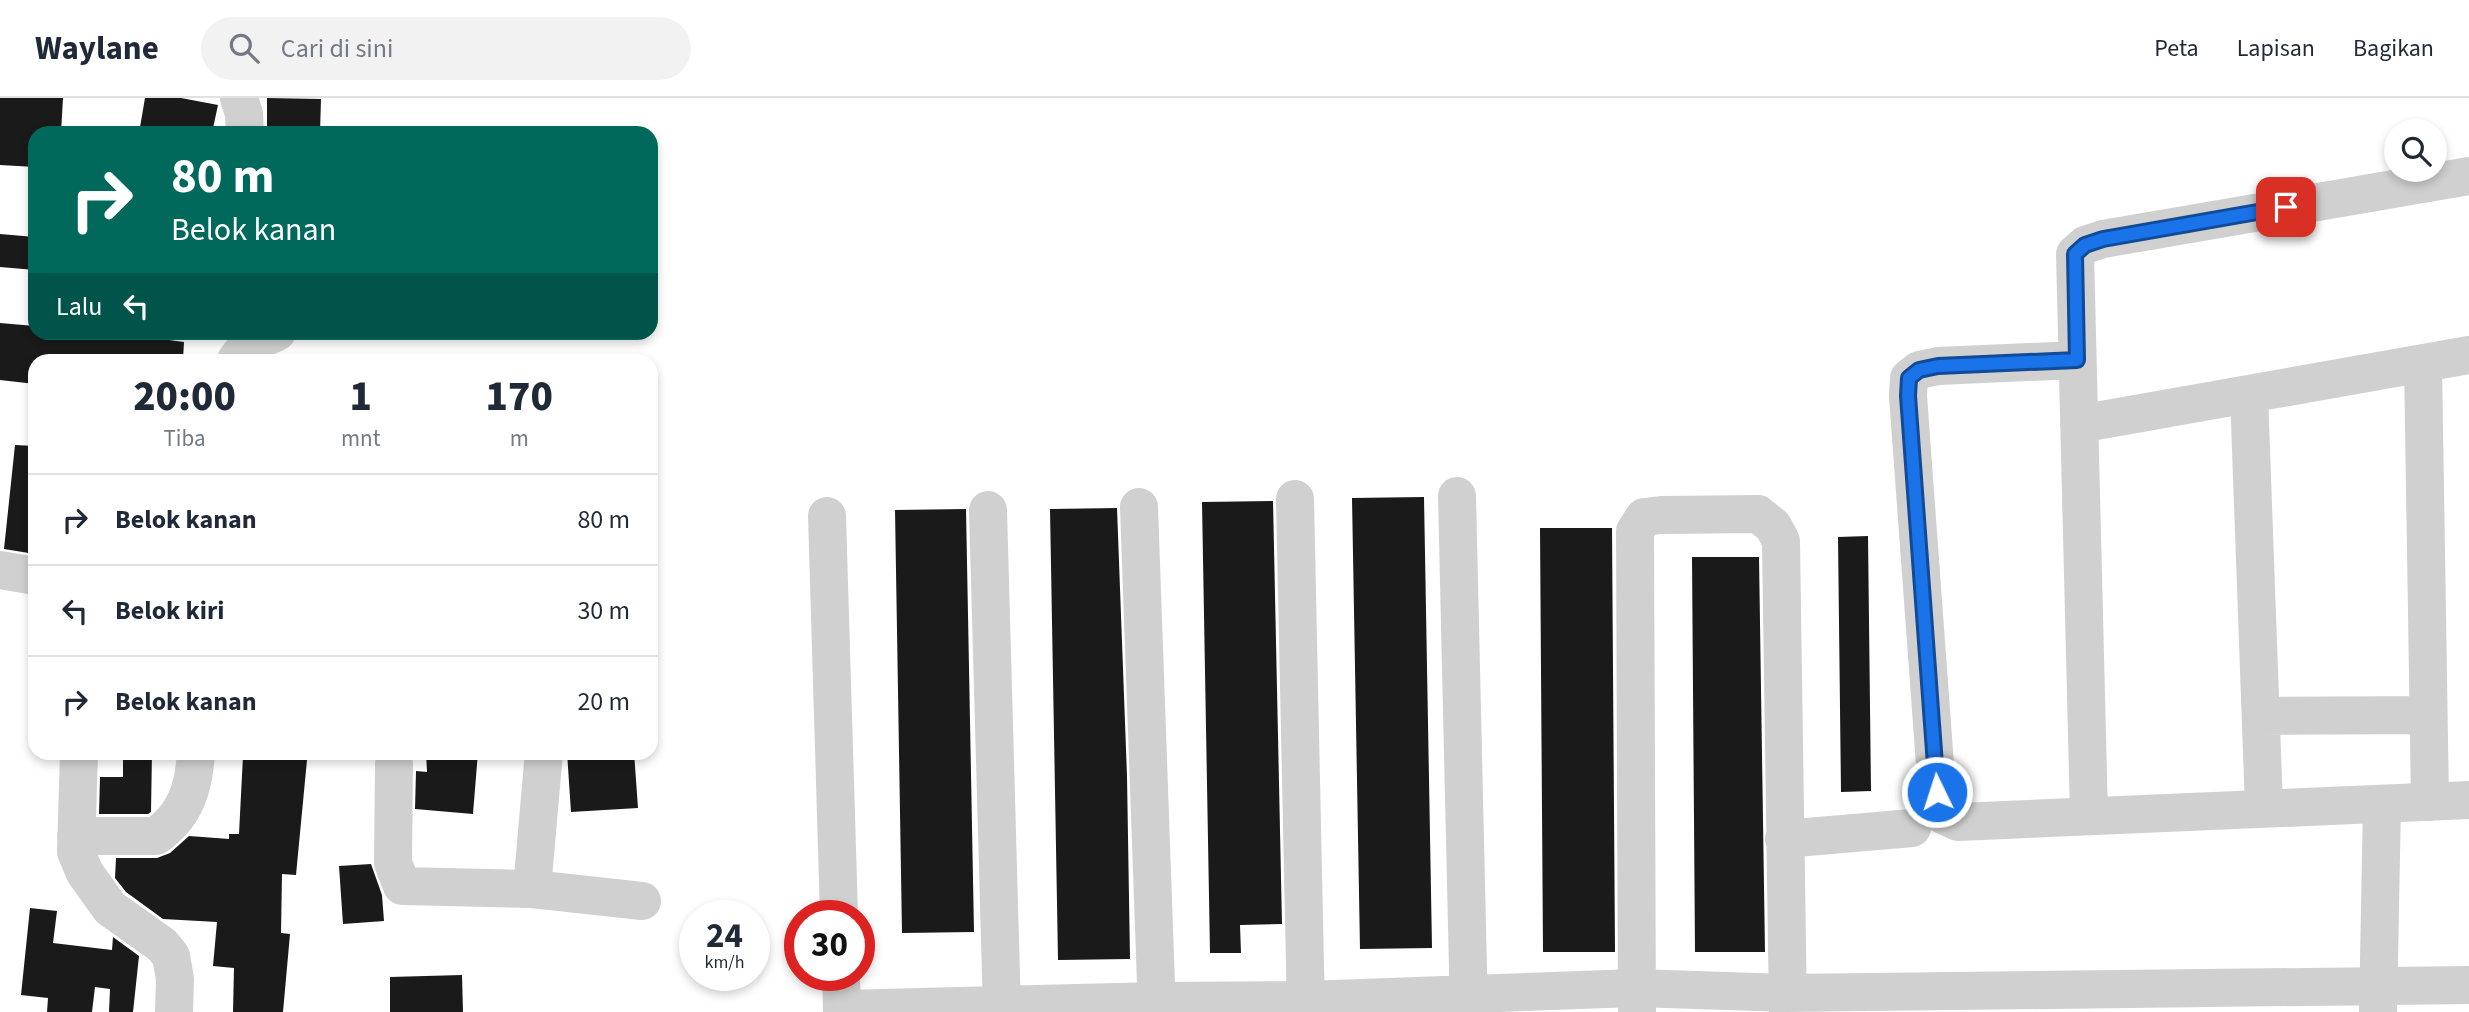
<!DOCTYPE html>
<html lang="id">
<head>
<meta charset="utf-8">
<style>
  :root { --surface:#fff; --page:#f2f2f3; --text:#1f2937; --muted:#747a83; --line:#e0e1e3 }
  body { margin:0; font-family:"Source Sans 3",sans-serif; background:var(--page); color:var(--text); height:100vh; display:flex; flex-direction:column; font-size:26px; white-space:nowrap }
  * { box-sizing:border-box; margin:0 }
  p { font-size:23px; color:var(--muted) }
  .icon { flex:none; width:38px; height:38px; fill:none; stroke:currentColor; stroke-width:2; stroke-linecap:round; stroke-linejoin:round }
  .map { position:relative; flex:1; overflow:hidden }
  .drawer { position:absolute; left:28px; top:256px; width:630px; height:406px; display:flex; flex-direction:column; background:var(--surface); border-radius:21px; box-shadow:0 4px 10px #0003 }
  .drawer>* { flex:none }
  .banner { position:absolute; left:28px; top:28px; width:630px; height:214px; border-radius:21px; box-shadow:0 4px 10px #0003; background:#00695c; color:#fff; overflow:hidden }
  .tools { position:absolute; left:2384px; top:21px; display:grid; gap:14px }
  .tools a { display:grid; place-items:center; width:63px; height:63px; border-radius:50%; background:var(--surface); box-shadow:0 4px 10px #0003; font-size:35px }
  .speed { position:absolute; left:679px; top:802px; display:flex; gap:14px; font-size:35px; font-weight:700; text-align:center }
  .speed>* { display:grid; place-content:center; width:91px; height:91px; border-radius:50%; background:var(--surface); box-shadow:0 4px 10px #0003; line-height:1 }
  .speed small { font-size:18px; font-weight:400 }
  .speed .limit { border:10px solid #d22; background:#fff; color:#111 }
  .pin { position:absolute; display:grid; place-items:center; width:60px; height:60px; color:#fff; margin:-30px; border-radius:14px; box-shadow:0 4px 10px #0006 }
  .me { position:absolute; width:77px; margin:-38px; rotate:356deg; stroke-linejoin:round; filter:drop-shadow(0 0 5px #0008) }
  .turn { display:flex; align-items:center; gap:24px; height:147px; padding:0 28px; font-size:32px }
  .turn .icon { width:91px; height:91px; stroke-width:2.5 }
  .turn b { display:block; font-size:49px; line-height:60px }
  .then { display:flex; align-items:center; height:66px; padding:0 28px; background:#0003; gap:14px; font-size:26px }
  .eta { display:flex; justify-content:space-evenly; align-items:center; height:119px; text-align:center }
  .eta b { font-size:42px; font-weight:800; line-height:49px }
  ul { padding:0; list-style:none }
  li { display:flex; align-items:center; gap:21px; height:91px; padding:0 28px; border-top:2px solid var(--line) }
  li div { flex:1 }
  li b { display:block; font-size:26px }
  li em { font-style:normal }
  header { display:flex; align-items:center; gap:42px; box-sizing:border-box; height:98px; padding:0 35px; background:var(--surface); border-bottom:2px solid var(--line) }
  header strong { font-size:33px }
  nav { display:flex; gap:38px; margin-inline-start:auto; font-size:24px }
  .search { width:490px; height:63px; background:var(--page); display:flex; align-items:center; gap:18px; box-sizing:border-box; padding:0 24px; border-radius:38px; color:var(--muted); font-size:26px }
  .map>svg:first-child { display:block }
  .building { fill:#1a1a1a }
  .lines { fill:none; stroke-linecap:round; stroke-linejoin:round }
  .minor { stroke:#d0d0d0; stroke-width:38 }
  .route-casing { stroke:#114b97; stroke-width:18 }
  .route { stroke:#1a73e8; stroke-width:12 }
</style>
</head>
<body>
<header>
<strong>Waylane</strong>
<div class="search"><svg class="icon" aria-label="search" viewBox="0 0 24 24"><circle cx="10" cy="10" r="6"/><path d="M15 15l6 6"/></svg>Cari di sini</div>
<nav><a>Peta</a><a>Lapisan</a><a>Bagikan</a></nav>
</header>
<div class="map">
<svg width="2469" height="914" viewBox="0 0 2469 914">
  <rect width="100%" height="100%" fill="#fff"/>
  <path class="building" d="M 0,0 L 63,0 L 61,35 L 35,35 L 35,69 L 0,67 Z
    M 145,0 L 181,0 L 218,7 L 212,35 L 139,35 Z
    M 267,0 L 321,1 L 320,35 L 267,35 Z
    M 0,136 L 35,139 L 35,172 L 0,169 Z
    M 0,225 L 35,228 L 35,234 L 109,234 L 184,244 L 183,262 L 35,262 L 35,286 L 0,282 Z
    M 15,347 L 35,348 L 35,456 L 4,451 Z
    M 1424,399 L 1432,850 L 1360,851 L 1352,400 Z
    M 1273,403 L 1282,826 L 1240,827 L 1241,855 L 1210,855 L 1202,404 Z
    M 1117,410 L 1127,678 L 1130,861 L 1058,862 L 1050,411 Z
    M 966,411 L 974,834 L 902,835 L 895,412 Z
    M 1540,430 L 1612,430 L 1615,854 L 1543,854 Z
    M 1868,438 L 1871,693 L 1841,694 L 1838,439 Z
    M 1692,459 L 1759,459 L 1765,854 L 1695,854 Z
    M 123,654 L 152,654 L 151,714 L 148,716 L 99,716 L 100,679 L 123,679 Z
    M 426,654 L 478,654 L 473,716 L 415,711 L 416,673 L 427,674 Z
    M 567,654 L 634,654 L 638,710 L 571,714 Z
    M 243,658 L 307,662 L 296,777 L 282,776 L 281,835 L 290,836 L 283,914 L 233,914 L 234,870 L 213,868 L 217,824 L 163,821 L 126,794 L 115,780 L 116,760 L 157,760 L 170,755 L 189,738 L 229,741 L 229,736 L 239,736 Z
    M 371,766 L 382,797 L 384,823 L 343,826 L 339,768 Z
    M 30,810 L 57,813 L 53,845 L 112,852 L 113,839 L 139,858 L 133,914 L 109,914 L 110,891 L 95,889 L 92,914 L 47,914 L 48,900 L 21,897 Z
    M 462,877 L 463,914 L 390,914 L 390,879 Z"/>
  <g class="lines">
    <path class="minor" d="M 239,0 L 244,16 L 245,35
      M 236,262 C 246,246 260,242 277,234
      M 2077,262 L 1938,268 L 1919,272 L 1909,280 L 1908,298 L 1937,694 L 1943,717 L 1958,724 L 2469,702
      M 2423,265 L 2430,704
      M 2249,296 L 2264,710
      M 2079,326 L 2469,257
      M 1457,398 L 1469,914
      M 1295,401 L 1306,914
      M 1139,409 L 1157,914
      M 988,412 L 1002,914
      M 827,418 L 839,817
      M 0,472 L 35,478
      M 2261,618 L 2428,617
      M 79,654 L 76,754 L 85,775 L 110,810 L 162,847 L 171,858 L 175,881 L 174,914
      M 394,666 L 393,765 L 402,788 L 532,791 L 642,803
      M 2089,717 L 2075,156 L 2085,147 L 2103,141 L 2469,78
      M 76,738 L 156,738 C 186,717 194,689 196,654
      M 1784,741 L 1912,730
      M 532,791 L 544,654
      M 841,877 L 842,914
      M 842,911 L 1157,903 L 1306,902 L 1636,890 L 1787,895 L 2469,887
      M 1637,914 L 1635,433 L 1644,419 L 1661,417 L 1758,416 L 1773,428 L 1781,443 L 1788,914
      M 2378,914 L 2382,706"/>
  </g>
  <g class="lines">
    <g class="route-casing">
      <path id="route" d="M 1937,694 L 1908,298 L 1909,280 L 1919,272 L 1938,268 L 2077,262 L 2075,156 L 2085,147 L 2103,141 L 2286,109"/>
    </g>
    <use href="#route" class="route"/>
  </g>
</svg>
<div class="tools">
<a><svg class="icon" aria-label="search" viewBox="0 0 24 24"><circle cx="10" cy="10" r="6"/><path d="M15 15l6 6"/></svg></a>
</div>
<div class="speed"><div>24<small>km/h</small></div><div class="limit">30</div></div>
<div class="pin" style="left:2286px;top:109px;background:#d93025"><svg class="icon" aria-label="arrive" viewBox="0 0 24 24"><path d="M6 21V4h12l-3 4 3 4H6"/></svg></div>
<svg class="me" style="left:1937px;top:694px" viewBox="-20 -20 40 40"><circle r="17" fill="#1a73e8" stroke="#fff" stroke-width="3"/><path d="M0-11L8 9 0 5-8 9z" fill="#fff"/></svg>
<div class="banner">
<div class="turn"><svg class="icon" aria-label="right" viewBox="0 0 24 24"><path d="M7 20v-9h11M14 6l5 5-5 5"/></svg><div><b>80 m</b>Belok kanan</div></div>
<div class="then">Lalu<svg class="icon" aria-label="left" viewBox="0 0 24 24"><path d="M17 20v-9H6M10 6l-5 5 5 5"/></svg></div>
</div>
<section class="drawer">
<div class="eta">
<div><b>20:00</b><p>Tiba</p></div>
<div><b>1</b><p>mnt</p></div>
<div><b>170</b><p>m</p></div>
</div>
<ul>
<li><svg class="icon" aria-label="right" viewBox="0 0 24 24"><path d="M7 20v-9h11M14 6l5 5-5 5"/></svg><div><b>Belok kanan</b></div><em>80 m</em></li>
<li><svg class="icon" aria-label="left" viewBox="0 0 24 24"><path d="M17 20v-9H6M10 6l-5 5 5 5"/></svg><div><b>Belok kiri</b></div><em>30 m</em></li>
<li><svg class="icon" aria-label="right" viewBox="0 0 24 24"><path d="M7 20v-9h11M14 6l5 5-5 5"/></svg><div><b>Belok kanan</b></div><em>20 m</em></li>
</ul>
</section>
</div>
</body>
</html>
